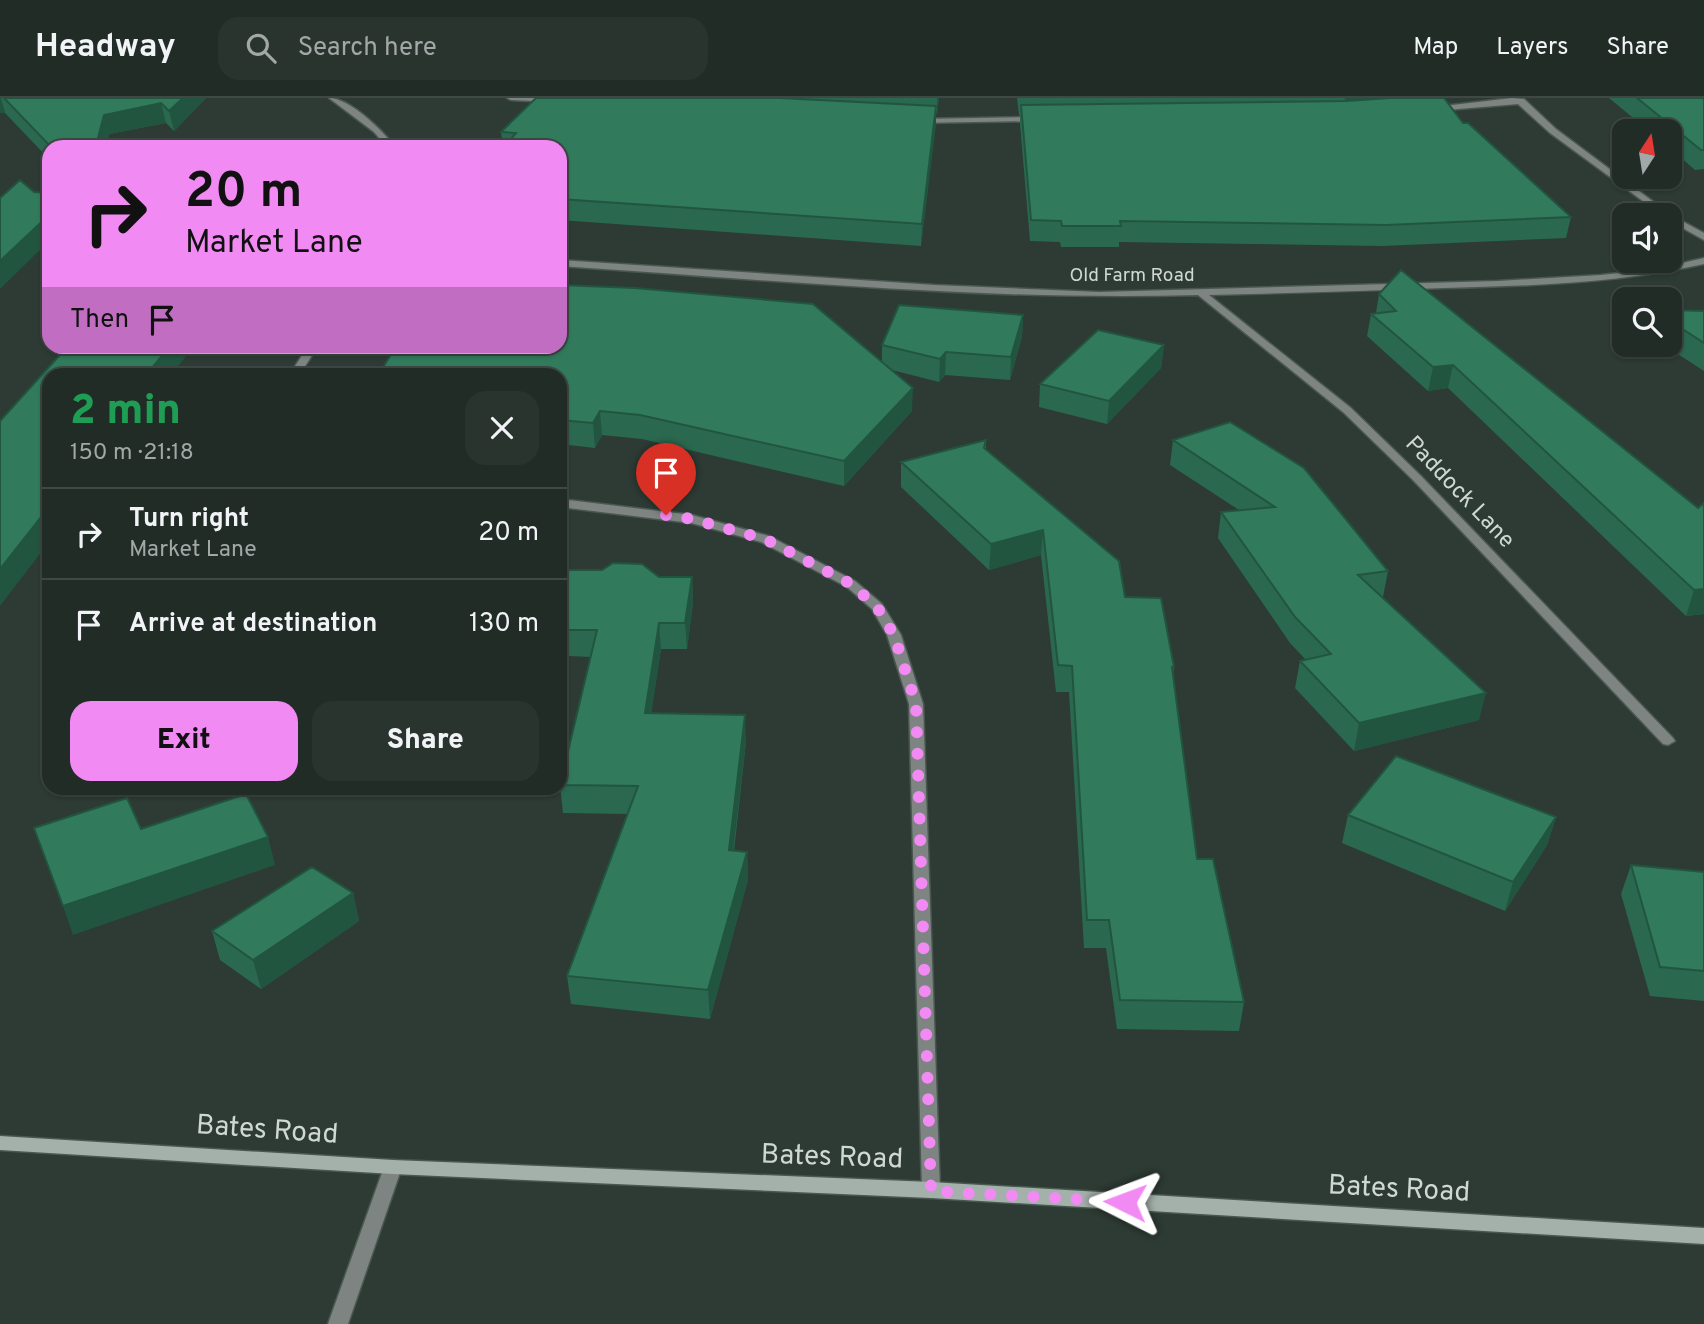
<!DOCTYPE html>
<html lang="en">
<head>
<meta charset="utf-8">
<style>
  :root { --surface:#222c27; --page:#2a342f; --text:#f1f3f6; --muted:#a2a7a7; --line:#3f4844; --accent:#f28af3 }
  body { margin:0; font-family:Overpass,sans-serif; background:var(--page); color:var(--text); height:100vh; display:flex; flex-direction:column; font-size:26px; white-space:nowrap }
  * { box-sizing:border-box; margin:0 }
  p { font-size:23px; color:var(--muted) }
  .icon { flex:none; width:38px; height:38px; fill:none; stroke:currentColor; stroke-width:2; stroke-linecap:round; stroke-linejoin:round }
  .map { position:relative; flex:1; overflow:hidden }
  .drawer { position:absolute; left:42px; top:270px; width:525px; height:427px; display:flex; flex-direction:column; background:var(--surface); border-radius:21px; box-shadow:0 2px 5px #0004,0 0 0 2px var(--line) }
  .drawer>* { flex:none }
  .top-card { position:absolute; left:42px; top:42px; width:525px; height:214px; border-radius:21px; box-shadow:0 2px 5px #0004,0 0 0 2px var(--line); background:#f28af3; color:#111; overflow:hidden }
  .needle { width:46px; rotate:12deg }
  .tools { position:absolute; left:1612px; top:21px; display:grid; gap:14px }
  .tools a { display:grid; place-items:center; width:70px; height:70px; border-radius:14px; background:var(--surface); box-shadow:0 2px 5px #0004,0 0 0 2px var(--line); font-size:35px }
  .pin { position:absolute; display:grid; place-items:center; width:60px; height:60px; color:#fff; margin:-72px -30px; border-radius:50% 50% 50% 0; rotate:-45deg; box-shadow:0 0 7px #0007 }
  .pin .icon { rotate:45deg }
  .me { position:absolute; width:77px; margin:-38px; rotate:273deg; stroke-linejoin:round; filter:drop-shadow(0 0 5px #0008) }
  .turn { display:flex; align-items:center; gap:24px; height:147px; padding:0 28px; font-size:32px }
  .turn .icon { width:91px; height:91px; stroke-width:2.5 }
  .turn b { display:block; font-size:49px; line-height:60px }
  .then { display:flex; align-items:center; height:66px; padding:0 28px; background:#0003; gap:14px; font-size:26px }
  .round { display:grid; place-items:center; flex:none; width:74px; height:74px; border-radius:21px; background:var(--page) }
  .overview { display:flex; align-items:center; justify-content:space-between; height:119px; padding:0 28px }
  h1 { font-size:42px; font-weight:800; line-height:52px; color:#1e9e55 }
  .button { display:flex; gap:14px; margin-top:auto; padding:14px 28px }
  .button a { flex:1; height:80px; border-radius:21px; background:var(--accent); color:#111; font-size:28px; font-weight:800; line-height:80px; text-align:center }
  .button a+a { background:var(--page); color:var(--text) }
  ul { padding:0; list-style:none }
  li { display:flex; align-items:center; gap:21px; height:91px; padding:0 28px; border-top:2px solid var(--line) }
  li div { flex:1 }
  li b { display:block; font-size:26px }
  li em { font-style:normal }
  header { display:flex; align-items:center; gap:42px; box-sizing:border-box; height:98px; padding:0 35px; background:var(--surface); border-bottom:2px solid var(--line) }
  header strong { font-size:33px }
  nav { display:flex; gap:38px; margin-inline-start:auto; font-size:24px }
  .search { width:490px; height:63px; background:var(--page); display:flex; align-items:center; gap:18px; box-sizing:border-box; padding:0 24px; border-radius:21px; color:var(--muted); font-size:26px }
  .map>svg:first-child { display:block }
  .lines { fill:none; stroke-linecap:round; stroke-linejoin:round }
  .street-casing { stroke:#4a5751; stroke-width:3 }
  .secondary-casing { stroke:#4a5751; stroke-width:3 }
  .street { fill:#7d8481; fill-rule:evenodd }
  .secondary { fill:#a4b0aa; fill-rule:evenodd }
  .wall { fill:#2a694f }
  .shaded-wall { fill:#225540 }
  .building { fill:#317a5c; stroke:#225540; stroke-width:2 }
  .route { stroke:#f28af3; stroke-width:12; stroke-dasharray:0 21.6 }
  .labels { text-anchor:middle; dominant-baseline:central; stroke-width:7; stroke-linejoin:round; paint-order:stroke }
  .far-street-label { font-size:19px; fill:#cfd8d3; stroke:#2d3b34 }
  .street-label { font-size:23px; fill:#cfd8d3; stroke:#2d3b34 }
  .near-street-label { font-size:28px; fill:#cfd8d3; stroke:#2d3b34 }
</style>
</head>
<body>
<header>
<strong>Headway</strong>
<div class="search"><svg class="icon" aria-label="search" viewBox="0 0 24 24"><circle cx="10" cy="10" r="6"/><path d="M15 15l6 6"/></svg>Search here</div>
<nav><a>Map</a><a>Layers</a><a>Share</a></nav>
</header>
<div class="map">
<svg width="1704" height="1226" viewBox="0 0 1704 1226">
  <rect width="100%" height="100%" fill="#2d3b34"/>
  <g class="lines">
    <g class="street-casing">
      <path id="street" d="M 329,0 C 350,0 383,33 395,49 L 387,49 L 374,34 Z
        M 507,0 L 552,0 L 555,2 L 551,4 L 511,2 Z
        M 1512,0 L 1524,1 L 1556,31 L 1671,117 L 1704,135 L 1704,142 L 1670,123 L 1670,117 L 1662,117 L 1550,35 L 1518,6 L 1435,13 L 1431,11 L 1435,9 Z
        M 1037,19 L 1040,19 L 1040,23 L 918,25 L 914,23 L 918,21 Z
        M 1704,160 L 1704,166 C 1619,185 1531,188 1444,190 C 1366,193 1288,195 1209,197 L 1351,310 L 1421,378 L 1673,640 L 1675,643 L 1668,647 L 1663,646 L 1413,382 L 1343,314 L 1198,197 C 985,203 772,182 560,168 L 560,162 L 935,187 L 1099,194 L 1498,183 L 1601,177 L 1656,171 Z
        M 308,248 L 318,248 L 300,276 L 290,276 Z
        M 560,401 L 692,417 L 769,438 L 855,483 L 882,506 L 901,537 L 923,606 L 940,1092 L 938,1097 L 931,1100 L 924,1097 L 922,1092 L 909,606 L 887,537 L 872,511 L 847,489 L 761,444 L 691,425 L 560,409 Z
        M 393,1062 L 400,1064 L 402,1069 L 348,1226 L 328,1226 L 384,1069 L 386,1064 Z"/>
    </g>
    <g class="secondary-casing">
      <path id="secondary" d="M 0,1038 L 393,1062 L 931,1084 L 1704,1130 L 1704,1146 L 931,1100 L 393,1076 L 0,1052 Z"/>
    </g>
    <use href="#street" class="street"/>
    <use href="#secondary" class="secondary"/>
  </g>
  <path class="wall" d="M 0,0 L 206,0 L 174,33 L 166,25 L 109,36 L 106,49 L 49,49 L 49,61 L 5,15 Z
    M 536,0 L 939,0 L 936,18 L 921,148 L 560,122 L 560,49 L 503,49 L 501,34 Z
    M 1017,0 L 1444,0 L 1463,25 L 1571,119 L 1566,140 L 1382,148 L 1119,144 L 1119,149 L 1061,149 L 1060,144 L 1030,143 L 1020,26 L 1020,17 L 1019,17 Z
    M 1609,0 L 1704,0 L 1704,71 L 1695,72 L 1670,50 L 1670,33 L 1649,33 Z
    M 1379,196 L 1698,410 L 1704,516 L 1686,518 L 1448,290 L 1428,293 L 1367,238 L 1371,216 L 1376,215 Z
    M 1670,212 L 1704,213 L 1704,273 L 1664,247 L 1670,247 Z
    M 1023,217 L 1022,239 L 1010,282 L 945,277 L 939,284 L 892,272 L 912,313 L 844,388 L 642,341 L 602,337 L 595,350 L 560,346 L 560,276 L 882,264 L 882,247 Z
    M 1164,247 L 1161,270 L 1107,326 L 1039,309 L 1040,286 Z
    M 986,342 L 986,351 L 1125,499 L 1174,569 L 1173,578 L 1197,761 L 1244,904 L 1239,933 L 1117,931 L 1106,850 L 1084,850 L 1069,594 L 1056,594 L 1041,457 L 989,472 L 901,389 L 901,364 Z
    M 1173,342 L 1388,473 L 1383,499 L 1479,622 L 1354,653 L 1295,590 L 1300,563 L 1306,562 L 1290,545 L 1218,440 L 1221,414 L 1239,412 L 1170,367 Z
    M 560,472 L 659,479 L 692,479 L 693,505 L 687,551 L 661,551 L 651,616 L 746,644 L 734,753 L 747,754 L 748,782 L 710,921 L 571,906 L 567,878 L 627,716 L 563,715 L 560,687 L 591,559 L 568,558 L 566,544 L 560,544 Z
    M 1348,717 L 1556,719 L 1547,747 L 1505,813 L 1342,745 Z
    M 1631,767 L 1704,774 L 1704,903 L 1650,898 L 1621,796 Z
    M 353,795 L 359,823 L 261,891 L 220,862 L 212,833 Z"/>
  <path class="shaded-wall" d="M 0,0 L 1,0 L 5,15 L 0,15 Z
    M 183,0 L 206,0 L 174,33 L 169,13 Z
    M 937,0 L 939,0 L 937,18 Z
    M 1345,0 L 1432,0 L 1343,13 Z
    M 161,5 L 166,25 L 109,36 L 106,49 L 78,49 L 104,17 Z
    M 936,8 L 936,27 L 921,148 L 922,126 Z
    M 49,117 L 49,143 L 0,191 L 0,163 Z
    M 1023,217 L 1022,239 L 1010,282 L 1011,259 Z
    M 1164,247 L 1161,270 L 1107,326 L 1109,303 Z
    M 170,248 L 194,248 L 172,276 L 147,276 Z
    M 946,254 L 945,277 L 939,284 L 940,261 Z
    M 1453,267 L 1448,290 L 1428,293 L 1433,269 Z
    M 913,290 L 912,313 L 844,388 L 844,363 Z
    M 600,313 L 602,337 L 595,350 L 593,325 Z
    M 49,409 L 49,444 L 0,508 L 0,471 Z
    M 1043,432 L 1041,457 L 989,472 L 991,446 Z
    M 692,479 L 693,505 L 687,551 L 685,525 Z
    M 1704,491 L 1704,516 L 1686,518 L 1694,492 Z
    M 659,525 L 661,551 L 647,643 L 645,615 Z
    M 1486,595 L 1479,622 L 1354,653 L 1359,625 Z
    M 745,617 L 746,644 L 730,780 L 729,752 Z
    M 1556,719 L 1547,747 L 1505,813 L 1513,784 Z
    M 268,739 L 275,767 L 73,837 L 63,808 Z
    M 747,754 L 748,782 L 710,921 L 708,892 Z
    M 353,795 L 359,823 L 261,891 L 253,862 Z"/>
  <path class="building" d="M 4,0 L 183,0 L 169,13 L 161,5 L 104,17 L 97,44 L 78,49 L 51,49 Z
    M 536,0 L 780,0 L 936,8 L 922,126 L 560,101 L 560,49 L 504,49 L 516,35 L 501,34 Z
    M 1390,0 L 1444,0 L 1463,25 L 1468,25 L 1571,119 L 1386,127 L 1120,123 L 1121,128 L 1062,128 L 1061,123 L 1031,122 L 1021,7 L 1346,3 Z
    M 1637,0 L 1704,0 L 1704,52 L 1701,52 Z
    M 20,82 L 34,94 L 49,95 L 49,117 L 0,163 L 0,100 Z
    M 1401,172 L 1698,410 L 1704,405 L 1704,491 L 1694,492 L 1453,267 L 1433,269 L 1371,216 L 1396,213 L 1379,196 Z
    M 560,187 L 635,190 L 813,206 L 913,290 L 844,363 L 640,317 L 600,313 L 593,325 L 560,322 L 560,276 L 379,276 L 396,248 L 560,248 Z
    M 899,207 L 1023,217 L 1011,259 L 946,254 L 940,261 L 882,247 Z
    M 1670,212 L 1704,213 L 1704,245 L 1670,223 Z
    M 1098,232 L 1164,247 L 1109,303 L 1040,286 Z
    M 68,248 L 170,248 L 147,276 L 49,276 L 49,409 L 0,471 L 0,323 Z
    M 1230,324 L 1304,370 L 1388,473 L 1358,477 L 1486,595 L 1359,625 L 1300,563 L 1331,556 L 1295,519 L 1221,414 L 1275,409 L 1173,342 Z
    M 986,342 L 984,350 L 1119,463 L 1125,499 L 1161,500 L 1174,569 L 1172,569 L 1197,761 L 1213,761 L 1244,904 L 1120,902 L 1109,822 L 1087,822 L 1072,568 L 1058,567 L 1043,432 L 991,446 L 901,364 Z
    M 613,465 L 642,466 L 659,479 L 692,479 L 685,525 L 659,525 L 645,615 L 745,617 L 729,752 L 747,754 L 708,892 L 567,878 L 638,688 L 560,687 L 597,532 L 565,532 L 568,518 L 560,517 L 560,472 L 602,472 Z
    M 1396,658 L 1556,719 L 1513,784 L 1348,717 Z
    M 246,696 L 268,739 L 63,808 L 34,730 L 127,700 L 141,731 Z
    M 1631,767 L 1704,774 L 1704,873 L 1660,869 Z
    M 312,769 L 353,795 L 253,862 L 212,833 Z"/>
  <g class="lines">
    <path class="route" d="M 666,417 L 692,421 L 765,441 L 851,486 L 877,509 L 894,537 L 916,606 L 931,1093 L 1125,1104"/>
  </g>
  <g class="labels">
    <g class="far-street-label">
      <text x="1132" y="178">Old Farm Road</text>
    </g>
    <g class="street-label">
      <text transform="translate(1459 395) rotate(46)">Paddock Lane</text>
    </g>
    <g class="near-street-label">
      <text transform="translate(267 1033) rotate(4)">Bates Road</text>
      <text transform="translate(832 1060) rotate(2)">Bates Road</text>
      <text transform="translate(1399 1092) rotate(3)">Bates Road</text>
    </g>
  </g>
</svg>
<div class="tools">
<a><svg class="needle" viewBox="-14 -14 28 28"><path d="M0-13l5 13h-10z" fill="#e53935"/><path d="M0 13l5-13h-10z" fill="#a2a7a7"/></svg></a>
<a><svg class="icon" aria-label="sound" viewBox="0 0 24 24"><path d="M4 9h4l5-4v14l-5-4H4zM17 9q2 3 0 6"/></svg></a>
<a><svg class="icon" aria-label="search" viewBox="0 0 24 24"><circle cx="10" cy="10" r="6"/><path d="M15 15l6 6"/></svg></a>
</div>
<div class="pin" style="left:666px;top:417px;background:#d93025"><svg class="icon" aria-label="arrive" viewBox="0 0 24 24"><path d="M6 21V4h12l-3 4 3 4H6"/></svg></div>
<svg class="me" style="left:1125px;top:1104px" viewBox="-20 -20 40 40"><path d="M0-17L14 15 0 8-14 15z" fill="#f28af3" stroke="#fff" stroke-width="4"/></svg>
<div class="top-card">
<div class="turn"><svg class="icon" aria-label="right" viewBox="0 0 24 24"><path d="M7 20v-9h11M14 6l5 5-5 5"/></svg><div><b>20 m</b>Market Lane</div></div>
<div class="then">Then<svg class="icon" aria-label="arrive" viewBox="0 0 24 24"><path d="M6 21V4h12l-3 4 3 4H6"/></svg></div>
</div>
<section class="drawer">
<div class="overview"><div><h1>2 min</h1><p>150 m · 21:18</p></div><a class="round"><svg class="icon" aria-label="close" viewBox="0 0 24 24"><path d="M6 6l12 12M18 6L6 18"/></svg></a></div>
<ul>
<li><svg class="icon" aria-label="right" viewBox="0 0 24 24"><path d="M7 20v-9h11M14 6l5 5-5 5"/></svg><div><b>Turn right</b><p>Market Lane</p></div><em>20 m</em></li>
<li><svg class="icon" aria-label="arrive" viewBox="0 0 24 24"><path d="M6 21V4h12l-3 4 3 4H6"/></svg><div><b>Arrive at destination</b></div><em>130 m</em></li>
</ul>
<div class="button"><a>Exit</a><a>Share</a></div>
</section>
</div>
</body>
</html>
